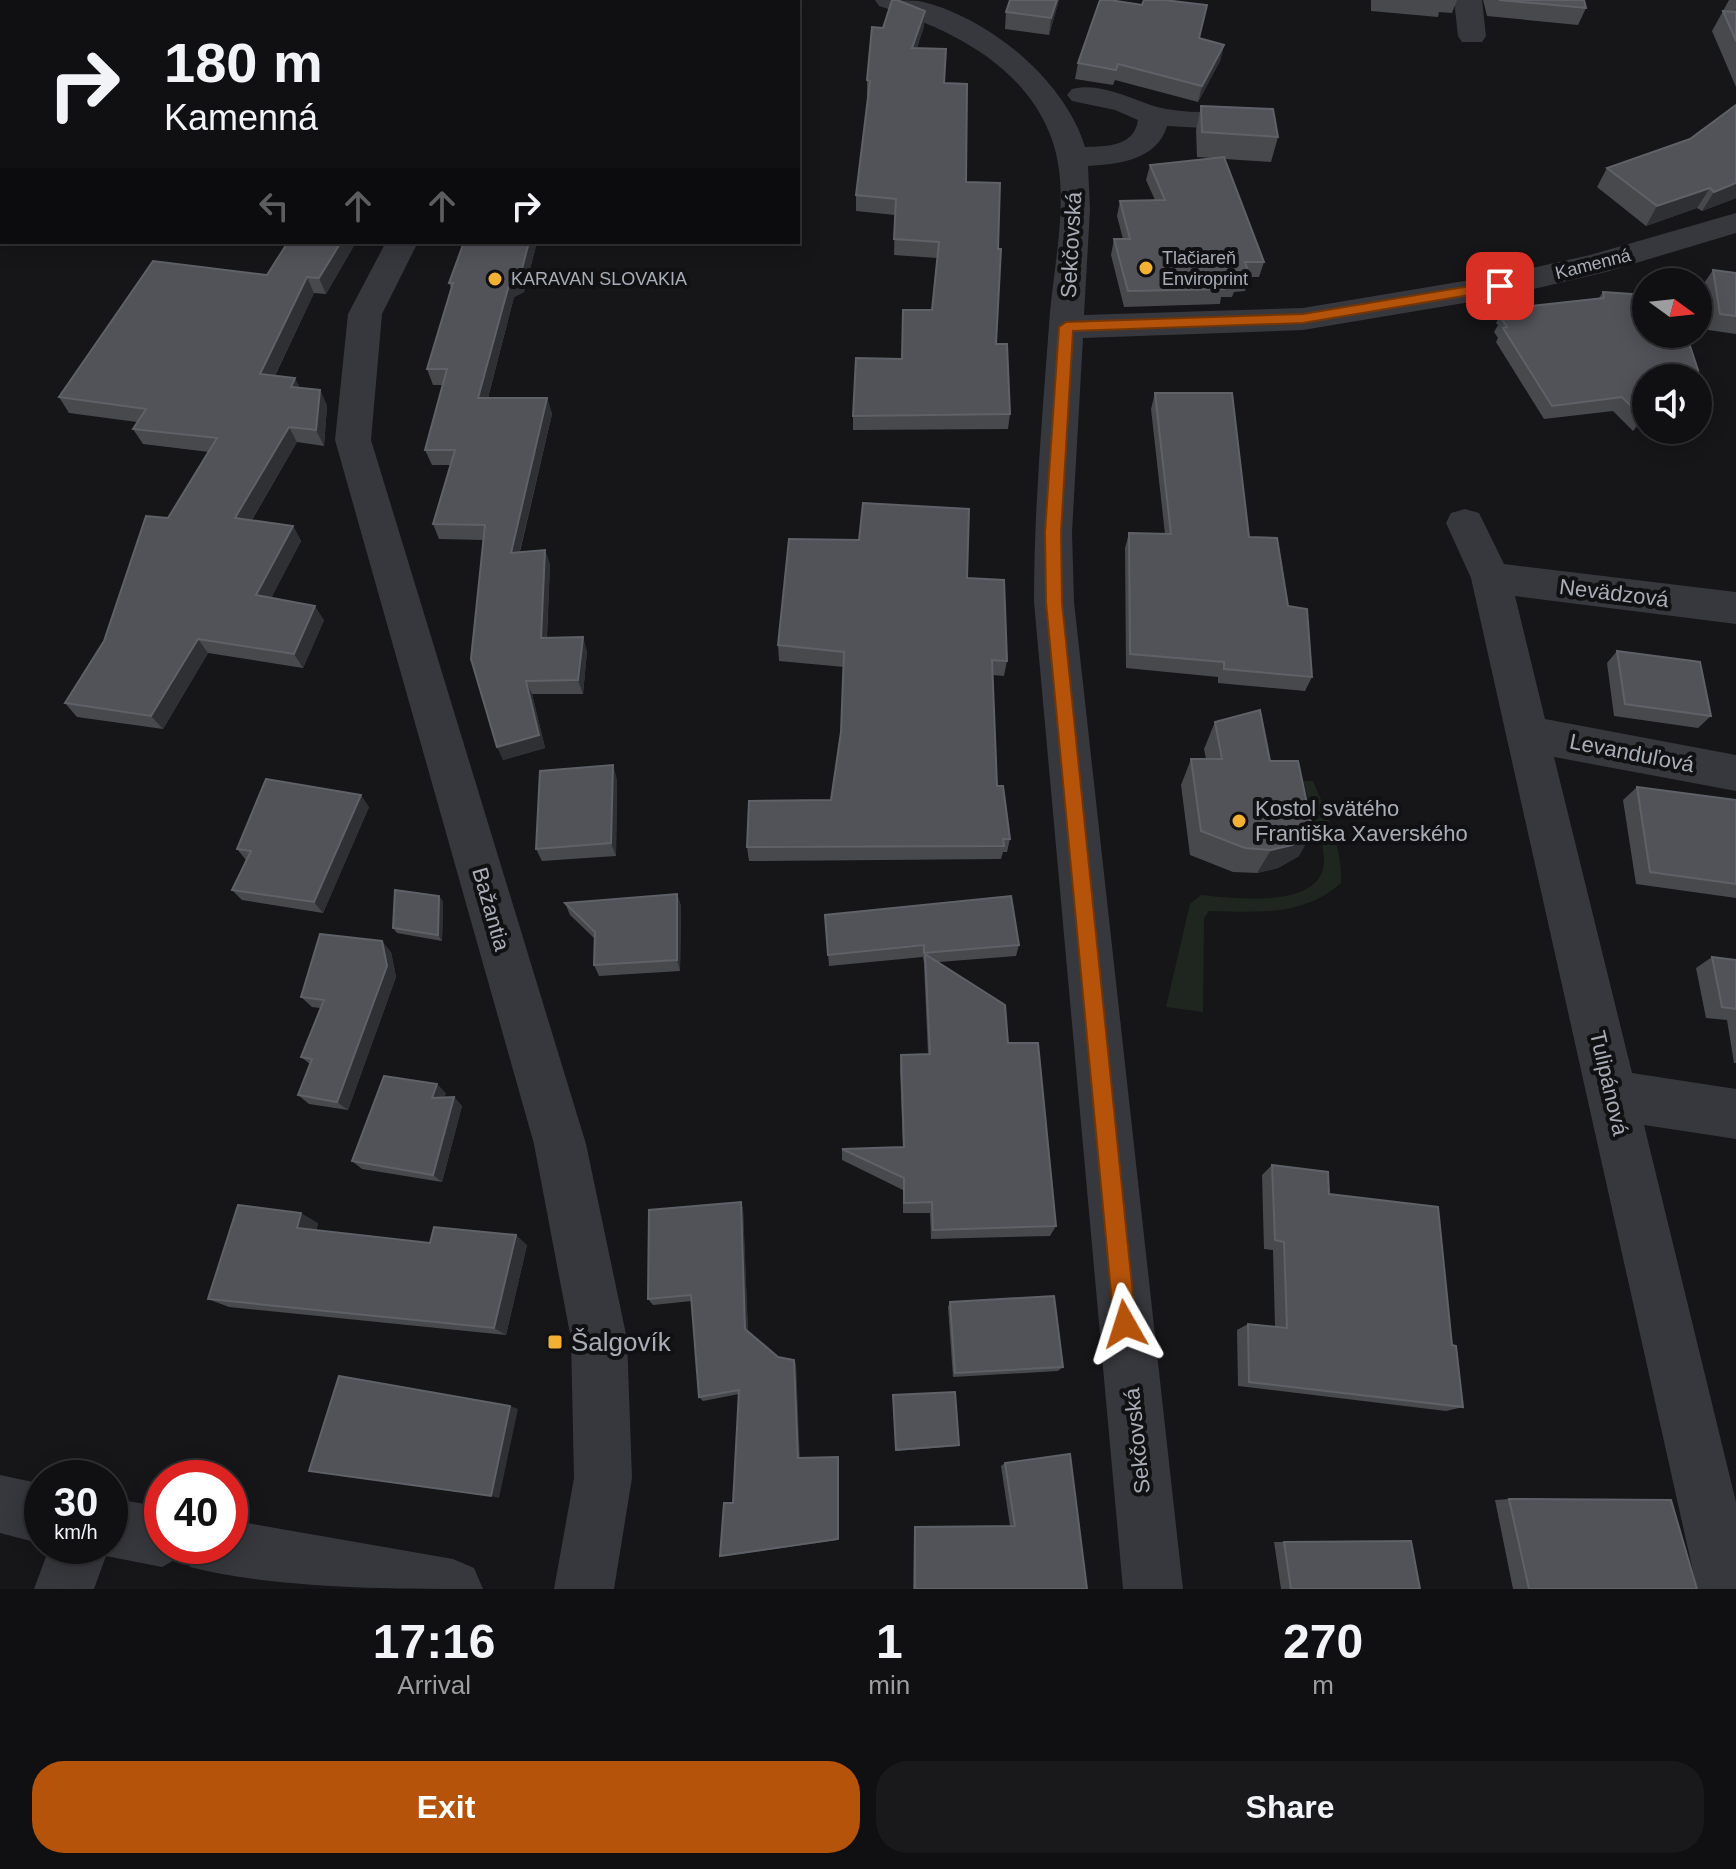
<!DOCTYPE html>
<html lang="en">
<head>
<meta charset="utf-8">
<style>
  :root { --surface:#101012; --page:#19191b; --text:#f1f3f6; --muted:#9c9d9f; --line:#303032; --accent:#b45309 }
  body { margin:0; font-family:Helvetica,sans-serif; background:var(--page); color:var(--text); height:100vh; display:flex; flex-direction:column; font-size:30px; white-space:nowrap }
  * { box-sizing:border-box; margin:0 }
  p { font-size:26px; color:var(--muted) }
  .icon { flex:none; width:44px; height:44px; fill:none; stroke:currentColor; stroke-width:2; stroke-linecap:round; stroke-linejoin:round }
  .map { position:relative; height:1589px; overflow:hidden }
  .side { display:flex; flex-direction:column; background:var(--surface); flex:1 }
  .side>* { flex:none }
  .banner { position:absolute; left:0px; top:0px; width:800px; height:244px; box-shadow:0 4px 20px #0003,0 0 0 2px var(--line); background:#101012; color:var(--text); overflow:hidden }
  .needle { width:52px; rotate:105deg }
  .tools { position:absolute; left:1632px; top:268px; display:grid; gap:16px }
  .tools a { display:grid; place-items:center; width:80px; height:80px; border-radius:50%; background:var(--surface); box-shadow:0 4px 20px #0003,0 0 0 2px var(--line); font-size:40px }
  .speed { position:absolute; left:24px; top:1460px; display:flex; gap:16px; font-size:40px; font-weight:700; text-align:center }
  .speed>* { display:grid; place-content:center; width:104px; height:104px; border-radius:50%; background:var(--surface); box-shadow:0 4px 20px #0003,0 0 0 2px var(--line); line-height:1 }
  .speed small { font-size:20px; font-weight:400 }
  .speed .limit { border:12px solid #d22; background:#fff; color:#111 }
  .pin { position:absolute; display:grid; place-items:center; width:68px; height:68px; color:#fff; margin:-34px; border-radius:16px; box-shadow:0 4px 12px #0006 }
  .me { position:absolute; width:88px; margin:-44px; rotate:354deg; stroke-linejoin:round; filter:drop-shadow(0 0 6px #0008) }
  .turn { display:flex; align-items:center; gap:28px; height:168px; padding:0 32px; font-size:36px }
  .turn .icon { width:104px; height:104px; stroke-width:2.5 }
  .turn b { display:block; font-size:56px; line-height:68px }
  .lanes { display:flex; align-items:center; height:76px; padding:0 32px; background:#0003; justify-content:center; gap:40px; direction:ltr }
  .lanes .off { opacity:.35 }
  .eta { display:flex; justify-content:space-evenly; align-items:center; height:136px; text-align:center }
  .eta b { font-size:48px; font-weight:600; line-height:56px }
  .primary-button { display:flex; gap:16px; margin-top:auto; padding:16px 32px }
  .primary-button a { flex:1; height:92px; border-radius:32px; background:var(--accent); color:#fff; font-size:32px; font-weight:600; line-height:92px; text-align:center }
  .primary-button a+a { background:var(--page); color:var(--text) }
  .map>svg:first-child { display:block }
  .green { fill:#1e261f }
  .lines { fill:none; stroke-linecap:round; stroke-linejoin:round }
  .minor { fill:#37383d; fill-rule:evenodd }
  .wall { fill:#47494d }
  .shaded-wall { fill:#2f3033 }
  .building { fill:#525359; stroke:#5f6168; stroke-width:2 }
  .route { fill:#b45309; stroke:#753606; stroke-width:2 }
  .poi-dot { fill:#f2b134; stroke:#111113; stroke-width:3 }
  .labels { text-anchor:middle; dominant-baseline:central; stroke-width:8; stroke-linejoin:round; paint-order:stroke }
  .far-poi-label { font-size:18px; fill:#a8adb8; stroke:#111113; text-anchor:start }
  .far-street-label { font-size:18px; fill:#a8adb8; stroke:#111113 }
  .street-label { font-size:22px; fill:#a8adb8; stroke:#111113 }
  .poi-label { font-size:22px; fill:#a8adb8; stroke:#111113; text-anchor:start }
  .near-poi-label { font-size:26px; fill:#a8adb8; stroke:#111113; text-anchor:start }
</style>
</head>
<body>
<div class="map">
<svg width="1736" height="1589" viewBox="0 0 1736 1589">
  <rect width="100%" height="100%" fill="#161618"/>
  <path class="green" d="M 1303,781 L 1313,781 C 1327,815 1342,845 1341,883 C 1303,917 1256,912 1209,911 L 1204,918 L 1203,1012 L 1166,1007 L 1190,904 L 1201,895 C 1232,898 1326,911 1324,859 C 1323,835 1309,805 1303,781 Z"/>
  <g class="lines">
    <path class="minor" d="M 525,0 L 553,0 L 524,2 Z
      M 875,0 C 889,0 905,0 919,1 C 987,16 1065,80 1085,147 C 1107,146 1134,147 1138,120 L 1115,110 L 1072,101 L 1067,95 L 1072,89 C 1101,82 1130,99 1157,107 C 1188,115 1227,111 1259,113 L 1270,116 L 1274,122 L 1270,128 L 1259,131 L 1167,126 C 1157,160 1119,164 1088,166 L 1090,209 L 1084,315 L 1303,308 L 1500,275 L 1590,255 L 1736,213 L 1736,233 L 1606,272 L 1500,297 L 1303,330 L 1083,338 L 1072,532 L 1074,602 L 1183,1589 L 1123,1589 L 1034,602 C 1034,505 1043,408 1050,312 C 1055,257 1072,185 1049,132 C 1020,62 947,28 879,6 Z
      M 1454,0 L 1482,0 L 1486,36 L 1482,42 L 1462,42 L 1458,36 Z
      M 2,93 L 2,112 L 0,113 L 0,94 Z
      M 386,242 L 418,242 L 382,314 L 371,440 L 586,1144 L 627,1339 L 632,1478 L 614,1589 L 554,1589 L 574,1478 L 571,1339 L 534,1144 L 335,440 L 348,314 Z
      M 1465,509 L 1479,513 L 1504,564 L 1736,592 L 1736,624 L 1515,596 L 1545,719 L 1736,755 L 1736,791 L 1554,757 L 1632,1073 L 1736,1089 L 1736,1139 L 1644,1125 L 1736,1502 L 1736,1589 L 1697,1589 L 1471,578 L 1446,523 L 1451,513 Z
      M 0,1475 L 42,1484 L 42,1544 L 0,1533 Z
      M 110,1498 L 162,1507 L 162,1546 L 230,1546 L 230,1520 L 453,1559 L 474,1568 L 483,1589 C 391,1589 276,1589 190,1567 L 185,1554 L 162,1567 L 106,1556 L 94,1589 L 34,1589 L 50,1546 L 110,1546 Z"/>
  </g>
  <path class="wall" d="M 1010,0 L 1059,0 L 1049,35 L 1005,29 L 1006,12 Z
    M 1371,0 L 1457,0 L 1452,13 L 1439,12 L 1438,17 L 1371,11 Z
    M 1483,0 L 1584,0 L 1586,8 L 1578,25 L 1487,16 Z
    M 1729,0 L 1736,0 L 1736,87 L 1712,31 Z
    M 925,11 L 924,26 L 917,48 L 945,83 L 966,182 L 1010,414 L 1008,429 L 853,430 L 853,416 L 902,359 L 932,310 L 937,258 L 894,255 L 895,215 L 856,211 L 856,195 L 868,96 L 867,96 L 867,80 L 883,28 Z
    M 1199,38 L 1224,45 L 1220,61 L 1198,102 L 1115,80 L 1113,85 L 1075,79 L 1078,63 Z
    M 1736,105 L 1736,198 L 1702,211 L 1697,208 L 1646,226 L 1597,187 L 1607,168 L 1690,139 Z
    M 1201,106 L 1278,137 L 1271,162 L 1225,159 L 1264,262 L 1259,277 L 1249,277 L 1245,291 L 1234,292 L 1232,297 L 1221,297 L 1220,304 L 1124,307 L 1111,255 L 1114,239 L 1123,239 L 1117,216 L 1120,201 L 1155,200 L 1146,180 L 1150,165 L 1213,158 L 1197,157 L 1196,130 Z
    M 356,242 L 326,294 L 314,293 L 275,376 L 300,388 L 320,390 L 327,406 L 324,446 L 297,442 L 252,520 L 293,526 L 301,541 L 271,598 L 324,620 L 303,668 L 208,653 L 163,729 L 77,717 L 65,703 L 104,641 L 168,518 L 209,452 L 143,444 L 133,429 L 137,422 L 69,413 L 59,397 L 267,275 Z
    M 464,242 L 537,242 L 524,292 L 514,297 L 488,398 L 547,398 L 552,414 L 520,552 L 545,550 L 550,565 L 547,638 L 587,651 L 583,694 L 532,694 L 545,748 L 503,760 L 483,540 L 439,539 L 433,524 L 450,465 L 432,465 L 425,450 L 443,385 L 433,385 L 427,369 L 451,288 L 449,283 Z
    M 1713,270 L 1736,273 L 1736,334 L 1708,330 L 1702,286 Z
    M 1603,292 L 1646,295 L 1646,334 L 1686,334 L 1698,370 L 1703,415 L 1698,422 L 1698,378 L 1646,378 L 1646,422 L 1642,421 L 1633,431 L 1613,411 L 1544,419 L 1496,342 L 1498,338 L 1494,332 L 1498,325 L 1496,323 L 1503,309 L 1599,298 Z
    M 1155,393 L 1249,537 L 1288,606 L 1312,677 L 1305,691 L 1218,683 L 1218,677 L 1126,668 L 1125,548 L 1129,533 L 1165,534 L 1151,409 Z
    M 967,578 L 1007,661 L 1004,676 L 992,675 L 997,786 L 1010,839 L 1007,852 L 1003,852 L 1001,859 L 749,861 L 747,847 L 831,800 L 841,732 L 844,667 L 779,661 L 778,645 Z
    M 1617,651 L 1711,716 L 1698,728 L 1614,716 L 1607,663 Z
    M 1215,722 L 1270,761 L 1299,856 L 1278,868 L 1257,873 L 1233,872 L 1190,855 L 1181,785 L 1191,759 L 1206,759 L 1204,749 Z
    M 617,779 L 616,856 L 542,861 L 536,849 Z
    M 1637,787 L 1736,800 L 1736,898 L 1636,884 L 1623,800 Z
    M 369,807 L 323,913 L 242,900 L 232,890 L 246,860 L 237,849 Z
    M 677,894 L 681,906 L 680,971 L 599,976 L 594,965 L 594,938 L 570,915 L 565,903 Z
    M 439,896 L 443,902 L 442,941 L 397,933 L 393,928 Z
    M 825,915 L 1019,945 L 1016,956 L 939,962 L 1008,1043 L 1056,1226 L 1050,1236 L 931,1239 L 930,1213 L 903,1213 L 903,1190 L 842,1160 L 842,1149 L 903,1147 L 900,1069 L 901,1055 L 928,1054 L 924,964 L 923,957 L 829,966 Z
    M 391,952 L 396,977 L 348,1110 L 309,1104 L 298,1095 L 310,1064 L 301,1057 L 320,1008 L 312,1007 L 301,997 Z
    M 1712,957 L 1736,960 L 1736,1063 L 1734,1063 L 1727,1020 L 1706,1018 L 1696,968 Z
    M 446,1093 L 444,1097 L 454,1097 L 462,1106 L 442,1182 L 362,1169 L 352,1161 Z
    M 1272,1165 L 1329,1194 L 1452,1345 L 1463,1407 L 1446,1411 L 1238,1386 L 1237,1330 L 1248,1324 L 1275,1327 L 1273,1250 L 1264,1249 L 1262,1175 Z
    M 741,1202 L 743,1209 L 748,1332 L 778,1357 L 796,1364 L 799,1458 L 838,1457 L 838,1540 L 724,1556 L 733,1503 L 739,1394 L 703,1401 L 699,1397 L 692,1301 L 653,1305 L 648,1299 Z
    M 318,1223 L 316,1231 L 430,1243 L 527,1245 L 506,1335 L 229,1307 L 208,1299 Z
    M 950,1302 L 1063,1367 L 1058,1371 L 953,1377 L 948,1307 Z
    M 893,1395 L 959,1445 L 958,1446 L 896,1451 Z
    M 1005,1463 L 1087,1589 L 913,1589 L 914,1528 L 1010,1526 L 1001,1466 Z
    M 1509,1499 L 1697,1589 L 1513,1589 L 1495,1500 Z
    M 1411,1541 L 1420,1589 L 1281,1589 L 1274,1542 Z"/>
  <path class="shaded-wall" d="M 477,0 L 491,0 L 490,2 L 476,2 Z
    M 1057,0 L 1059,0 L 1049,35 L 1051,18 Z
    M 925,11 L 924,26 L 912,63 L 912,48 Z
    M 1224,45 L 1220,61 L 1198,102 L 1202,86 Z
    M 1736,183 L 1736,198 L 1702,211 L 1714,192 Z
    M 1710,188 L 1697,208 L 1646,226 L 1657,206 Z
    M 341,242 L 356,242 L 326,294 L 319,278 Z
    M 529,242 L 537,242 L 524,292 L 514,297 L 484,413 L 478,398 L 510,281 Z
    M 307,277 L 314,293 L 268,390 L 260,374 Z
    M 295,378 L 303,394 L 291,387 Z
    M 320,390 L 327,406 L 324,446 L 316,430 Z
    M 547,398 L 552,414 L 516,567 L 511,553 Z
    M 1646,413 L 1642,421 L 1633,431 L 1642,417 Z
    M 289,427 L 297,442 L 244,533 L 235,518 Z
    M 293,526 L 301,541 L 265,610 L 256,595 Z
    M 545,550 L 550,565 L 546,652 L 541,638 Z
    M 315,606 L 324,620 L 303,668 L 294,654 Z
    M 583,637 L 587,651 L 583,694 L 578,680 Z
    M 198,639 L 208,653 L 163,729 L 151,716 Z
    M 526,681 L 532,694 L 545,748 L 503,760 L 497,747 Z
    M 613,765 L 617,779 L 616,856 L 611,843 Z
    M 361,795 L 369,807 L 323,913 L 314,902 Z
    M 1313,832 L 1299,856 L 1278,868 L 1257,873 L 1271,850 Z
    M 677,894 L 681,906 L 680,971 L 677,960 Z
    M 439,896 L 443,902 L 442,941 L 438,935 Z
    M 382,941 L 391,952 L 396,977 L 348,1110 L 337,1102 Z
    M 437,1084 L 446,1093 L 440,1107 L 432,1098 Z
    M 454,1097 L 462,1106 L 442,1182 L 433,1175 Z
    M 741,1202 L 743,1209 L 748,1334 L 745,1329 Z
    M 301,1213 L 318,1223 L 315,1238 L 297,1228 Z
    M 516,1235 L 527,1245 L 506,1335 L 494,1328 Z
    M 794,1360 L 796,1364 L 800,1460 L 798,1458 Z
    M 510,1406 L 518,1409 L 499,1498 L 491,1496 Z"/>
  <path class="building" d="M 375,0 L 477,0 L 476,2 L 373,2 Z
    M 892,0 L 897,0 L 925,11 L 912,48 L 946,49 L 944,83 L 967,84 L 966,182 L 1000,183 L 998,249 L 1001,249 L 996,344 L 1007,344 L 1010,414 L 853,416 L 856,358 L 902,359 L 903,310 L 932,310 L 939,242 L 894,239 L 896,199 L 856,195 L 870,81 L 867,80 L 872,27 L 883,28 Z
    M 1010,0 L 1057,0 L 1051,18 L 1006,12 Z
    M 1100,0 L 1110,0 L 1142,5 L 1144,0 L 1164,0 L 1207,5 L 1199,38 L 1224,45 L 1202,86 L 1118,64 L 1116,70 L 1078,63 Z
    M 1499,0 L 1584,0 L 1586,8 Z
    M 1723,11 L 1736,12 L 1736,41 Z
    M 1736,105 L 1736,183 L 1714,192 L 1710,188 L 1657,206 L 1607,168 L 1690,139 Z
    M 1201,106 L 1273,109 L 1278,137 L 1202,132 Z
    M 1224,157 L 1264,262 L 1245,262 L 1250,276 L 1235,276 L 1237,281 L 1220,282 L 1224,289 L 1128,291 L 1114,239 L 1130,239 L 1120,201 L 1165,200 L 1150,165 Z
    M 288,242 L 341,242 L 319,278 L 307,277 L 260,374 L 295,378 L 291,387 L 320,390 L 316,430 L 289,427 L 235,518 L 293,526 L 256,595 L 315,606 L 294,654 L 198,639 L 151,716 L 65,703 L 104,641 L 146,516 L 168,518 L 217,438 L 133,429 L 146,409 L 59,397 L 153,261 L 267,275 Z
    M 464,242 L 529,242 L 520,276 L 510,281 L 478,398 L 547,398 L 511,553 L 545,550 L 541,638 L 583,637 L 578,680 L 526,681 L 539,735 L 497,747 L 471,659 L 485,525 L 433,524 L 455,450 L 425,450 L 447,369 L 427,369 L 453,283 L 449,283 Z
    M 1713,270 L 1736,273 L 1736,316 L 1720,314 Z
    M 1603,292 L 1646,295 L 1646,334 L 1686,334 L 1698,370 L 1703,415 L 1698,415 L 1698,378 L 1646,378 L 1646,413 L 1642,417 L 1622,397 L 1552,406 L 1503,328 L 1507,327 L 1501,318 L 1509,317 L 1503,309 L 1604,298 Z
    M 1155,393 L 1232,393 L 1249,537 L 1277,538 L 1288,606 L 1307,609 L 1312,677 L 1224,669 L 1224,662 L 1130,654 L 1129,533 L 1171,534 Z
    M 863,503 L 969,509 L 967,578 L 1004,580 L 1007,661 L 992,660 L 997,786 L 1003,786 L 1010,839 L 1003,839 L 1004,846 L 747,847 L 749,801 L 831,800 L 841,732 L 844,652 L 778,645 L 789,539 L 859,540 Z
    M 1617,651 L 1700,662 L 1711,716 L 1625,704 Z
    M 1260,710 L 1270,761 L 1298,761 L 1313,832 L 1292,845 L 1271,850 L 1245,848 L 1201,831 L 1191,759 L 1222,759 L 1215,722 Z
    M 613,765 L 611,843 L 536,849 L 540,771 Z
    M 266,779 L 361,795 L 314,902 L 232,890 L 251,851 L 237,849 Z
    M 1637,787 L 1736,800 L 1736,884 L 1650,872 Z
    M 395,890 L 439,896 L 438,935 L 393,928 Z
    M 677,894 L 677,960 L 594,965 L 595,932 L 565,903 Z
    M 1011,896 L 1019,945 L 924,953 L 924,945 L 828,955 L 825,915 Z
    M 320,934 L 382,941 L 387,966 L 337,1102 L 298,1095 L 312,1059 L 301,1057 L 324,1000 L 301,997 Z
    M 925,954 L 1005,1005 L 1008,1043 L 1038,1043 L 1056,1226 L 933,1230 L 932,1202 L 904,1203 L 904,1178 L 842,1149 L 904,1147 L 901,1055 L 930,1054 Z
    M 1712,957 L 1736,960 L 1736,1009 L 1722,1007 Z
    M 384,1076 L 437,1084 L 432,1098 L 454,1097 L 433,1175 L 352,1161 Z
    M 1272,1165 L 1328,1172 L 1329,1194 L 1438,1207 L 1452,1345 L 1456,1346 L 1463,1407 L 1249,1382 L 1248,1324 L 1287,1328 L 1284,1242 L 1275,1240 Z
    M 741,1202 L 745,1329 L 778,1357 L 794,1360 L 798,1458 L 838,1457 L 838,1539 L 720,1556 L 724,1503 L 733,1503 L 739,1390 L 699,1397 L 691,1295 L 648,1299 L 649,1210 Z
    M 238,1205 L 301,1213 L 297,1228 L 430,1243 L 434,1227 L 516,1235 L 494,1328 L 208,1299 Z
    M 1054,1296 L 1063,1367 L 955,1373 L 950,1302 Z
    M 339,1376 L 510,1406 L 491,1496 L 309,1471 Z
    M 955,1392 L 959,1445 L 896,1450 L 893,1395 Z
    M 1070,1454 L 1087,1589 L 915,1589 L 915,1527 L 1015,1526 L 1005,1463 Z
    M 1509,1499 L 1671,1500 L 1697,1589 L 1529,1589 Z
    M 1411,1541 L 1420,1589 L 1291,1589 L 1284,1542 Z"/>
  <path class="route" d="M 1500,281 L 1507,286 L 1505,289 L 1303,323 L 1073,331 L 1061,532 L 1062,602 L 1136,1324 L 1133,1332 L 1125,1335 L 1117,1332 L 1114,1324 L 1046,602 L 1045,532 L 1059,327 L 1066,322 L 1303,314 Z"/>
  <g class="poi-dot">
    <circle cx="1146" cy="268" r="8"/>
    <circle cx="495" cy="279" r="8"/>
    <circle cx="1239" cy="821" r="8"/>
    <rect x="547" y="1334" width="16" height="16" rx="4"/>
  </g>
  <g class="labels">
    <g class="far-poi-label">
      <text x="1162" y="258">Tlačiareň<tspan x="1162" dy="21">Enviroprint</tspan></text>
      <text x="511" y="279">KARAVAN SLOVAKIA</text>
    </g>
    <g class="far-street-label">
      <text transform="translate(1593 264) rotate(-14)">Kamenná</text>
    </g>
    <g class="street-label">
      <text transform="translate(1071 245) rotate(-87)">Sekčovská</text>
      <text transform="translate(1614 593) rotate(7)">Nevädzová</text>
      <text transform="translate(1632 753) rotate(11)">Levanduľová</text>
      <text transform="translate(491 909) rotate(74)">Bažantia</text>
      <text transform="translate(1609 1083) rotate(77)">Tulipánová</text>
      <text transform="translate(1137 1441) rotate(-96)">Sekčovská</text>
    </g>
    <g class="poi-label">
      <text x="1255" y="808">Kostol svätého<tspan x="1255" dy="25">Františka Xaverského</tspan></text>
    </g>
    <g class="near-poi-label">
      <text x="571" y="1342">Šalgovík</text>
    </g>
  </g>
</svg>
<div class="tools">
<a><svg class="needle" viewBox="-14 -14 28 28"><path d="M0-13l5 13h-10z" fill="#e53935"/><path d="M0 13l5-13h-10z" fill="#9c9d9f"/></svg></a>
<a><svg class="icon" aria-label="sound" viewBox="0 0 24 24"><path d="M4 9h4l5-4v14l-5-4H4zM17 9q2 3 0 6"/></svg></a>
</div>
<div class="speed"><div>30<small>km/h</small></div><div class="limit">40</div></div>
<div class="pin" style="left:1500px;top:286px;background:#d93025"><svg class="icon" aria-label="arrive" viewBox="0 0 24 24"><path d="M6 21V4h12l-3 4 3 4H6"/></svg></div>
<svg class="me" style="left:1125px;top:1324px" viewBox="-20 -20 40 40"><path d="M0-17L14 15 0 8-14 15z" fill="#b45309" stroke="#fff" stroke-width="4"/></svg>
<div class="banner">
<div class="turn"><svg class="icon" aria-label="right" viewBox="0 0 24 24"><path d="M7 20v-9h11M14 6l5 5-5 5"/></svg><div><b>180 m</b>Kamenná</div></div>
<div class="lanes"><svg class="icon off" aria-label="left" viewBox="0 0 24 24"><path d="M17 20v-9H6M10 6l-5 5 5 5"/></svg><svg class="icon off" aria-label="ahead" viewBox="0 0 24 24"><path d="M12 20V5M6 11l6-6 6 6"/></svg><svg class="icon off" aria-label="ahead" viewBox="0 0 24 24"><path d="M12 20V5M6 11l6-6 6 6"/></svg><svg class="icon" aria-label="right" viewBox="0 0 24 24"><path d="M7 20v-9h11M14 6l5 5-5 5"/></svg></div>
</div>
</div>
<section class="side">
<div class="eta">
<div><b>17:16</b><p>Arrival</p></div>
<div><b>1</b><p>min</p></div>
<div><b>270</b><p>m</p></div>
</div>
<div class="primary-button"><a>Exit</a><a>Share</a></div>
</section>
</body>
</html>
